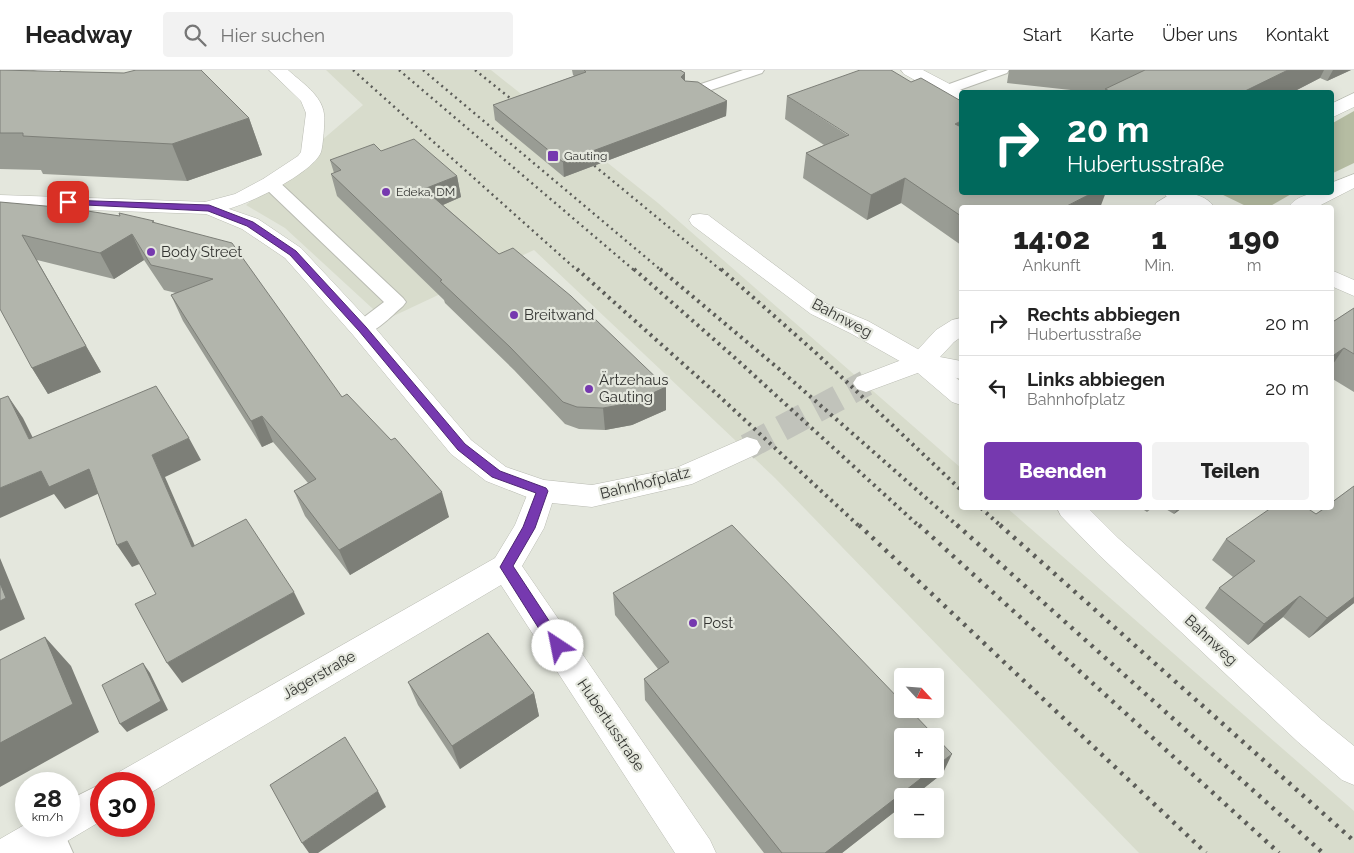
<!DOCTYPE html>
<html lang="de">
<head>
<meta charset="utf-8">
<style>
  :root { --surface:#fff; --page:#f2f2f2; --text:#222; --muted:#767676; --line:#e0e0e0; --accent:#7639af }
  body { margin:0; font-family:Raleway,sans-serif; background:var(--page); color:var(--text); height:100vh; display:flex; flex-direction:column; font-size:19px; white-space:nowrap }
  * { box-sizing:border-box; margin:0 }
  p { font-size:16px; color:var(--muted) }
  .icon { flex:none; width:28px; height:28px; fill:none; stroke:currentColor; stroke-width:2; stroke-linecap:round; stroke-linejoin:round }
  .map { position:relative; flex:1; overflow:hidden }
  .details { position:absolute; left:959px; top:135px; width:375px; height:305px; display:flex; flex-direction:column; background:var(--surface); border-radius:5px; box-shadow:0 2px 12px #0003 }
  .details>* { flex:none }
  .banner { position:absolute; left:959px; top:20px; width:375px; height:105px; border-radius:5px; box-shadow:0 2px 12px #0003; background:#00695c; color:#fff; overflow:hidden }
  .needle { width:32px; rotate:116deg }
  .fabs { position:absolute; left:894px; top:598px; display:grid; gap:10px }
  .fabs a { display:grid; place-items:center; width:50px; height:50px; border-radius:5px; background:var(--surface); box-shadow:0 2px 12px #0003; font-size:25px }
  .speed { position:absolute; left:15px; top:702px; display:flex; gap:10px; font-size:25px; font-weight:700; text-align:center }
  .speed>* { display:grid; place-content:center; width:65px; height:65px; border-radius:50%; background:var(--surface); box-shadow:0 2px 12px #0003; line-height:1 }
  .speed small { font-size:12px; font-weight:400 }
  .speed .limit { border:8px solid #d22; background:#fff; color:#111 }
  .pin { position:absolute; display:grid; place-items:center; width:42px; height:42px; color:#fff; margin:-21px; border-radius:10px; box-shadow:0 2px 8px #0006 }
  .me { position:absolute; width:55px; margin:-28px; rotate:326deg; stroke-linejoin:round; filter:drop-shadow(0 0 4px #0008) }
  .turn { display:flex; align-items:center; gap:18px; height:105px; padding:0 25px; font-size:22px }
  .turn .icon { width:65px; height:65px; stroke-width:2.5 }
  .turn b { display:block; font-size:35px; line-height:42px }
  .eta { display:flex; justify-content:space-evenly; align-items:center; height:85px; text-align:center }
  .eta b { font-size:30px; font-weight:800; line-height:35px }
  .button { display:flex; gap:10px; margin-top:auto; padding:10px 25px }
  .button a { flex:1; height:58px; border-radius:5px; background:var(--accent); color:#fff; font-size:20px; font-weight:800; line-height:58px; text-align:center }
  .button a+a { background:var(--page); color:var(--text) }
  ul { padding:0; list-style:none }
  li { display:flex; align-items:center; gap:15px; height:65px; padding:0 25px; border-top:1px solid var(--line) }
  li div { flex:1 }
  li b { display:block; font-size:19px }
  li em { font-style:normal }
  header { display:flex; align-items:center; gap:30px; box-sizing:border-box; height:70px; padding:0 25px; background:var(--surface); border-bottom:1px solid var(--line) }
  header strong { font-size:24px }
  nav { display:flex; gap:28px; margin-inline-start:auto; font-size:18px }
  .search { width:350px; height:45px; background:var(--page); display:flex; align-items:center; gap:12px; box-sizing:border-box; padding:0 18px; border-radius:5px; color:var(--muted); font-size:19px }
  .map>svg:first-child { display:block }
  .built { fill:#d8dccc }
  .green { fill:#b5bca2 }
  .lines { fill:none; stroke-linecap:round; stroke-linejoin:round }
  .tertiary-tunnel { stroke:#c1c3bb; stroke-width:26; stroke-dasharray:26 13; stroke-linecap:butt }
  .service-casing { stroke:#babcb3; stroke-width:2 }
  .minor-casing { stroke:#babcb3; stroke-width:1 }
  .tertiary-casing { stroke:#babcb3; stroke-width:1 }
  .service { fill:#fff; fill-rule:evenodd }
  .minor { fill:#fff; fill-rule:evenodd }
  .tertiary { fill:#fff; fill-rule:evenodd }
  .rail-far2 { stroke:#5c5d59; stroke-width:2.5; stroke-dasharray:2 4; stroke-linecap:butt }
  .rail-far1 { stroke:#5c5d59; stroke-width:4; stroke-dasharray:2.5 4.5; stroke-linecap:butt }
  .rail { stroke:#5c5d59; stroke-width:4.5; stroke-dasharray:3 6; stroke-linecap:butt }
  .wall { fill:#999c94 }
  .shaded-wall { fill:#7d7f78 }
  .building { fill:#b2b5ac; stroke:#7d7f78 }
  .route { fill:#7639af; stroke:#4d2572 }
  .poi-dot { fill:#7639af; stroke:#e4e7dd; stroke-width:2 }
  .labels { text-anchor:middle; dominant-baseline:central; stroke-width:4.5; stroke-linejoin:round; paint-order:stroke }
  .far-poi-label { font-size:12px; fill:#343532; stroke:#e4e7dd; text-anchor:start }
  .poi-label { font-size:15px; fill:#343532; stroke:#e4e7dd; text-anchor:start }
  .street-label { font-size:15px; fill:#343532; stroke:#e4e7dd }
</style>
</head>
<body>
<header>
<strong>Headway</strong>
<div class="search"><svg class="icon" aria-label="search" viewBox="0 0 24 24"><circle cx="10" cy="10" r="6"/><path d="M15 15l6 6"/></svg>Hier suchen</div>
<nav><a>Start</a><a>Karte</a><a>Über uns</a><a>Kontakt</a></nav>
</header>
<div class="map">
<svg width="1354" height="783" viewBox="0 0 1354 783">
  <rect width="100%" height="100%" fill="#e4e7dd"/>
  <path class="built" d="M 326,0 L 491,0 L 658,133 L 961,398 L 961,438 L 1007,438 L 1354,741 L 1354,783 L 1139,783 L 775,408 L 534,180 L 385,250 L 285,158 L 246,135 L 363,35 Z"/>
  <path class="green" d="M 1354,41 L 1354,93 L 1331,104 L 1331,54 Z
    M 1219,123 L 1293,123 L 1267,138 L 1248,137 Z"/>
  <g class="lines">
    <path class="tertiary-tunnel" d="M 747,377 L 866,313"/>
    <g class="service-casing">
      <path id="service" d="M 37,0 L 60,0 L 58,3 L 0,19 L 0,10 Z
        M 743,0 L 764,0 L 762,3 L 696,25 L 686,25 L 683,22 L 686,19 Z
        M 988,0 L 1009,0 L 1007,3 L 951,23 L 941,23 L 939,20 L 941,17 Z
        M 270,108 L 276,109 L 403,228 L 406,232 L 403,236 C 390,247 372,268 355,264 L 352,259 L 355,254 L 384,232 L 264,117 L 262,113 L 264,109 Z
        M 35,756 L 61,756 L 73,783 L 42,783 L 33,762 Z"/>
    </g>
    <g class="minor-casing">
      <path id="minor" d="M 269,0 L 288,0 C 301,12 322,25 324,44 C 325,51 323,76 321,82 C 313,105 225,148 201,143 L 198,138 L 201,133 L 235,124 L 263,109 L 298,86 L 301,82 L 306,43 L 301,31 Z
        M 901,0 L 923,0 L 965,22 L 961,22 L 961,33 L 954,32 L 904,4 Z
        M 1163,122 C 1180,122 1204,121 1215,138 C 1198,138 1174,139 1163,122 Z
        M 700,144 L 708,145 L 827,234 L 868,251 L 930,286 L 961,312 L 961,335 L 952,332 L 912,298 L 850,263 L 811,244 L 692,155 L 689,150 L 692,145 Z
        M 542,410 L 552,413 L 556,421 L 544,458 L 522,496 L 710,770 L 716,783 L 675,783 L 501,515 L 145,726 L 144,714 L 114,714 L 119,702 L 495,488 L 515,455 L 532,413 Z
        M 1057,438 L 1088,438 L 1118,468 L 1322,650 L 1354,676 L 1354,715 L 1342,710 L 1298,672 L 1098,484 L 1061,446 Z
        M 101,714 L 101,751 L 47,783 L 0,783 L 0,769 L 26,754 L 26,756 L 69,756 L 69,730 Z"/>
    </g>
    <g class="tertiary-casing">
      <path id="tertiary" d="M 1354,23 L 1354,37 L 1331,48 L 1331,34 Z
        M 1354,104 L 1354,118 L 1315,138 L 1288,138 C 1297,124 1316,122 1331,122 L 1331,113 Z
        M 1174,122 L 1199,122 L 1179,138 L 1154,138 L 1156,133 Z
        M 0,125 L 209,132 L 258,149 L 301,178 L 371,253 L 471,370 L 506,397 L 544,410 L 592,415 L 676,398 L 747,367 L 757,370 L 761,377 L 757,384 L 692,414 L 592,437 L 542,432 L 532,429 L 486,411 L 451,384 L 353,265 L 285,188 L 242,159 L 206,144 L 0,137 Z
        M 1331,200 L 1354,210 L 1354,226 L 1331,216 Z
        M 961,248 L 961,267 L 954,272 L 940,287 L 961,291 L 961,309 L 923,301 L 866,322 L 857,319 L 853,313 L 857,307 L 912,286 L 936,260 L 952,250 Z"/>
    </g>
    <use href="#service" class="service"/>
    <use href="#minor" class="minor"/>
    <use href="#tertiary" class="tertiary"/>
    <path class="rail-far2" d="M 353,0 L 578,201
      M 399,0 L 635,201
      M 423,0 L 662,201
      M 475,0 L 520,36
      M 585,88 L 722,201"/>
    <path class="rail-far1" d="M 577,199 L 719,326 L 860,457
      M 634,199 L 735,288 L 920,457
      M 660,199 L 779,299 L 959,457
      M 721,199 L 815,282 L 961,420
      M 981,438 L 1002,457"/>
    <path class="rail" d="M 859,455 L 1206,783
      M 919,455 L 1279,783
      M 957,455 L 1323,783
      M 1000,455 L 1354,771"/>
  </g>
  <path class="wall" d="M 0,0 L 249,48 L 262,85 L 187,111 L 43,104 L 41,100 L 0,99 Z
    M 572,0 L 680,0 L 685,3 L 685,11 L 727,31 L 726,46 L 564,107 L 495,50 L 493,35 L 574,6 L 573,5 Z
    M 1009,0 L 1351,0 L 1327,11 L 1320,8 L 1293,22 L 1089,22 L 1007,13 Z
    M 787,26 L 961,138 L 961,175 L 901,133 L 867,150 L 803,108 L 806,83 L 824,75 L 785,49 Z
    M 381,81 L 457,106 L 461,127 L 443,135 L 499,184 L 666,317 L 666,340 L 632,355 L 605,360 L 579,359 L 565,354 L 514,300 L 445,233 L 444,230 L 337,126 L 331,104 L 334,103 L 330,90 Z
    M 0,132 L 155,153 L 342,327 L 449,447 L 350,505 L 305,446 L 294,421 L 308,413 L 273,372 L 262,377 L 183,251 L 171,225 L 176,223 L 164,220 L 144,190 L 114,209 L 37,190 L 101,302 L 48,324 L 32,298 Z
    M 1354,238 L 1354,322 L 1331,308 L 1331,253 Z
    M 1354,416 L 1354,533 L 1309,568 L 1283,547 L 1248,575 L 1205,538 L 1219,518 L 1233,507 L 1212,490 L 1226,469 L 1316,444 Z
    M 1141,438 L 1152,438 L 1147,442 Z
    M 1164,438 L 1182,438 L 1174,444 Z
    M 613,523 L 943,703 L 914,726 L 902,726 L 902,736 L 842,783 L 764,783 L 645,630 L 644,609 L 658,599 L 615,545 Z
    M 408,612 L 534,623 L 539,646 L 460,699 L 418,635 Z"/>
  <path class="shaded-wall" d="M 1288,0 L 1324,0 L 1320,8 L 1293,22 L 1243,22 Z
    M 1333,0 L 1351,0 L 1327,11 Z
    M 685,3 L 685,18 L 681,7 Z
    M 727,31 L 726,46 L 564,107 L 563,92 Z
    M 249,48 L 262,85 L 187,111 L 172,74 Z
    M 961,51 L 961,72 L 955,54 Z
    M 457,106 L 461,127 L 429,141 L 424,119 Z
    M 905,108 L 901,133 L 867,150 L 871,125 Z
    M 1094,122 L 1106,122 L 1100,138 L 1063,138 Z
    M 132,164 L 144,190 L 114,209 L 100,183 Z
    M 22,165 L 101,302 L 48,324 L 32,298 Z
    M 1344,278 L 1331,297 L 1331,287 Z
    M 666,317 L 666,340 L 632,355 L 605,360 L 603,338 Z
    M 8,326 L 23,348 L 45,392 L 29,369 Z
    M 262,346 L 273,372 L 262,377 L 251,351 Z
    M 189,368 L 201,390 L 165,407 L 205,499 L 192,477 L 152,385 Z
    M 89,399 L 104,421 L 65,439 L 54,424 L 0,448 L 0,418 L 41,401 Z
    M 442,422 L 449,447 L 350,505 L 339,480 Z
    M 1178,438 L 1182,438 L 1174,444 Z
    M 127,471 L 142,493 L 132,497 L 117,475 Z
    M 0,488 L 25,549 L 0,561 Z
    M 294,522 L 305,544 L 182,613 L 167,593 Z
    M 1300,526 L 1283,547 L 1248,575 L 1264,554 Z
    M 1354,527 L 1354,533 L 1309,568 L 1327,548 Z
    M 45,567 L 71,596 L 99,662 L 0,717 L 0,673 Z
    M 143,593 L 150,603 L 168,640 L 127,662 L 120,654 Z
    M 534,623 L 539,646 L 460,699 L 452,676 Z
    M 952,684 L 943,703 L 914,726 L 902,726 L 902,736 L 842,783 L 825,783 L 933,699 L 935,699 L 935,697 Z
    M 378,721 L 386,737 L 318,783 L 309,783 L 302,773 Z"/>
  <path class="building" d="M 0,0 L 124,3 L 136,0 L 201,0 L 249,48 L 172,74 L 23,66 L 23,63 L 0,63 Z
    M 584,0 L 680,0 L 685,3 L 681,7 L 685,11 L 698,12 L 727,31 L 563,92 L 493,35 L 586,2 Z
    M 860,0 L 891,0 L 911,12 L 921,8 L 961,31 L 961,51 L 955,54 L 961,57 L 961,122 L 1094,122 L 1063,138 L 961,138 L 961,146 L 905,108 L 871,125 L 806,83 L 849,65 L 787,26 Z
    M 1145,0 L 1288,0 L 1243,22 L 1112,22 L 1105,19 Z
    M 414,69 L 457,106 L 424,119 L 499,184 L 513,178 L 571,226 L 666,317 L 631,333 L 603,338 L 577,337 L 563,332 L 510,277 L 440,211 L 442,210 L 331,104 L 341,100 L 330,90 L 374,74 L 381,81 Z
    M 0,132 L 68,138 L 120,146 L 119,143 L 154,151 L 152,152 L 232,173 L 342,327 L 347,324 L 391,370 L 395,368 L 442,422 L 339,480 L 294,421 L 316,409 L 262,346 L 251,351 L 171,225 L 213,209 L 151,195 L 132,164 L 100,183 L 22,165 L 86,276 L 32,298 L 0,239 Z
    M 1354,238 L 1354,284 L 1344,278 L 1331,287 L 1331,253 Z
    M 156,316 L 189,368 L 152,385 L 192,477 L 246,449 L 294,522 L 167,593 L 135,534 L 156,524 L 127,471 L 117,475 L 89,399 L 49,417 L 41,401 L 0,418 L 0,329 L 8,326 L 29,369 Z
    M 1354,416 L 1354,527 L 1327,548 L 1300,526 L 1264,554 L 1219,518 L 1255,491 L 1226,469 L 1271,438 L 1307,438 L 1316,444 L 1325,438 L 1331,438 L 1331,433 Z
    M 732,455 L 902,632 L 902,639 L 909,639 L 952,684 L 935,697 L 935,666 L 902,666 L 902,699 L 933,699 L 825,783 L 782,783 L 644,609 L 669,592 L 613,523 Z
    M 0,513 L 6,528 L 0,531 Z
    M 488,563 L 534,623 L 452,676 L 408,612 Z
    M 45,567 L 73,634 L 0,673 L 0,590 Z
    M 143,593 L 161,631 L 120,654 L 102,615 Z
    M 345,667 L 378,721 L 302,773 L 270,715 Z"/>
  <path class="route" d="M 68,130 L 209,135 L 253,152 L 296,181 L 366,257 L 465,374 L 500,401 L 546,418 L 548,421 L 535,458 L 513,496 L 563,572 L 565,576 L 563,581 L 558,582 L 553,581 L 500,497 L 523,457 L 536,423 L 492,407 L 458,380 L 359,261 L 290,185 L 247,156 L 208,141 L 65,134 L 65,131 Z"/>
  <g class="poi-dot">
    <rect x="547" y="80" width="12" height="12" rx="2.5"/>
    <circle cx="386" cy="122" r="5"/>
    <circle cx="151" cy="182" r="5"/>
    <circle cx="514" cy="245" r="5"/>
    <circle cx="589" cy="319" r="5"/>
    <circle cx="693" cy="553" r="5"/>
  </g>
  <g class="labels">
    <g class="far-poi-label">
      <text x="564" y="86">Gauting</text>
      <text x="396" y="122">Edeka, DM</text>
    </g>
    <g class="poi-label">
      <text x="161" y="182">Body Street</text>
      <text x="524" y="245">Breitwand</text>
      <text x="599" y="310">Ärtzehaus<tspan x="599" dy="17">Gauting</tspan></text>
      <text x="703" y="553">Post</text>
    </g>
    <g class="street-label">
      <text transform="translate(842 248) rotate(28)">Bahnweg</text>
      <text transform="translate(645 413) rotate(-14)">Bahnhofplatz</text>
      <text transform="translate(1211 570) rotate(43)">Bahnweg</text>
      <text transform="translate(319 605) rotate(-30)">Jägerstraße</text>
      <text transform="translate(611 655) rotate(56)">Hubertusstraße</text>
    </g>
  </g>
</svg>
<div class="fabs">
<a><svg class="needle" viewBox="-14 -14 28 28"><path d="M0-13l5 13h-10z" fill="#e53935"/><path d="M0 13l5-13h-10z" fill="#767676"/></svg></a>
<a>+</a>
<a>−</a>
</div>
<div class="speed"><div>28<small>km/h</small></div><div class="limit">30</div></div>
<div class="pin" style="left:68px;top:132px;background:#d93025"><svg class="icon" aria-label="arrive" viewBox="0 0 24 24"><path d="M6 21V4h12l-3 4 3 4H6"/></svg></div>
<svg class="me" style="left:558px;top:576px" viewBox="-20 -20 40 40"><circle r="19" fill="#fff"/><path d="M0-13L10 11 0 6-10 11z" fill="#7639af"/></svg>
<div class="banner">
<div class="turn"><svg class="icon" aria-label="right" viewBox="0 0 24 24"><path d="M7 20v-9h11M14 6l5 5-5 5"/></svg><div><b>20 m</b>Hubertusstraße</div></div>
</div>
<section class="details">
<div class="eta">
<div><b>14:02</b><p>Ankunft</p></div>
<div><b>1</b><p>Min.</p></div>
<div><b>190</b><p>m</p></div>
</div>
<ul>
<li><svg class="icon" aria-label="right" viewBox="0 0 24 24"><path d="M7 20v-9h11M14 6l5 5-5 5"/></svg><div><b>Rechts abbiegen</b><p>Hubertusstraße</p></div><em>20 m</em></li>
<li><svg class="icon" aria-label="left" viewBox="0 0 24 24"><path d="M17 20v-9H6M10 6l-5 5 5 5"/></svg><div><b>Links abbiegen</b><p>Bahnhofplatz</p></div><em>20 m</em></li>
</ul>
<div class="button"><a>Beenden</a><a>Teilen</a></div>
</section>
</div>
</body>
</html>
